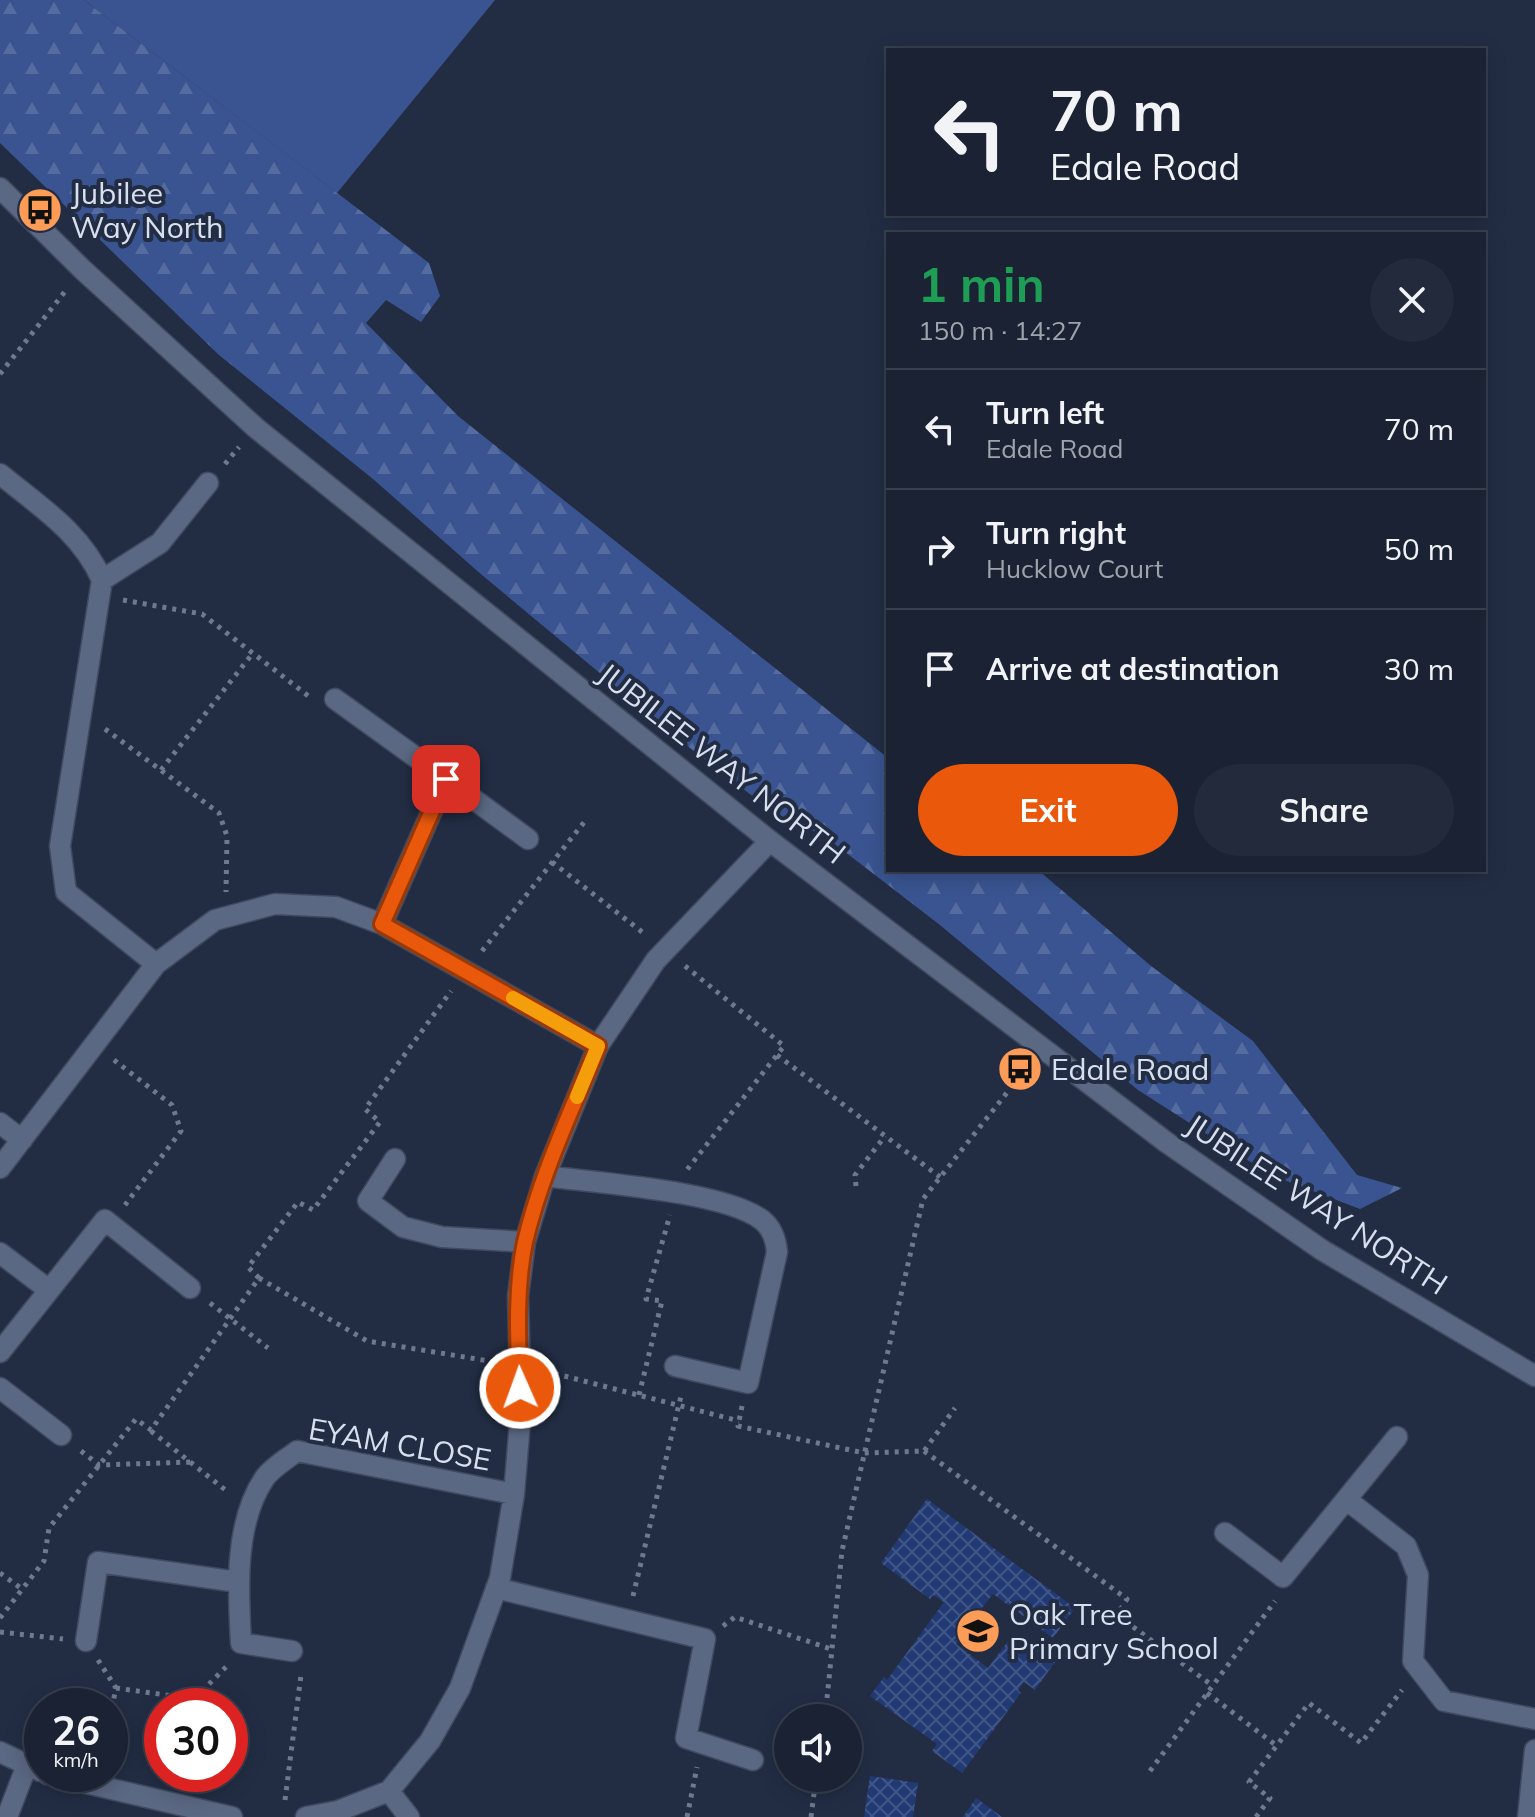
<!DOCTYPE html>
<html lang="en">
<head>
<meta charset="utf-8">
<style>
  :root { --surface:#1a2233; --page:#232a3b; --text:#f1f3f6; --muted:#9fa4ac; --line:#383f4e; --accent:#ea580c }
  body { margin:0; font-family:Mulish,sans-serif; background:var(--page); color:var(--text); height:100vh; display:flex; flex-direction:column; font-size:30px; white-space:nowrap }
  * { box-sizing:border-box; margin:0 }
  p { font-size:26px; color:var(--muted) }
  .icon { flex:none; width:44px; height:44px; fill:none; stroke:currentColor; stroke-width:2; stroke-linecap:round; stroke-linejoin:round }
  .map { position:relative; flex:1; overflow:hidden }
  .sheet { position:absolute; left:886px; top:232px; width:600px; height:640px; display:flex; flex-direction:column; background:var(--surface); border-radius:0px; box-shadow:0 4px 20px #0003,0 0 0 2px var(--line) }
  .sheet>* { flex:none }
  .banner { position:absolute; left:886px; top:48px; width:600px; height:168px; border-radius:0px; box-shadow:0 4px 20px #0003,0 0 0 2px var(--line); background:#1a2233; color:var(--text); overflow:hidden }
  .fabs { position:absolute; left:774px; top:1704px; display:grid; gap:16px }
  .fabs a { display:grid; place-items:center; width:88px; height:88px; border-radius:50%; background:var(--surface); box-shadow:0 4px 20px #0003,0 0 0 2px var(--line); font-size:40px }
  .speed { position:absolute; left:24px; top:1688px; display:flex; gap:16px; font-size:40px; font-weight:700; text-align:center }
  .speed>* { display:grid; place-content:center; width:104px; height:104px; border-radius:50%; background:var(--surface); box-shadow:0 4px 20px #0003,0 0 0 2px var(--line); line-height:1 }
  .speed small { font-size:20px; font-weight:400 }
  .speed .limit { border:12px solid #d22; background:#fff; color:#111 }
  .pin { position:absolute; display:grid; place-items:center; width:68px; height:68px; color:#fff; margin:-34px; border-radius:16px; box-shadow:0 4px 12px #0006 }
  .me { position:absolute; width:88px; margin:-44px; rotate:358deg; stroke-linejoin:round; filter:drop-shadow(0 0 6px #0008) }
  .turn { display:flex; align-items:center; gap:28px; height:168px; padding:0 32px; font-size:36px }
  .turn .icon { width:104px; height:104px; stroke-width:2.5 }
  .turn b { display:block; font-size:56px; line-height:68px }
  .round { display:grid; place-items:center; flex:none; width:84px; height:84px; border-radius:42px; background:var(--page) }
  .headline { display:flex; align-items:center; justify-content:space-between; height:136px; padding:0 32px }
  h1 { font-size:48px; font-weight:700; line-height:60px; color:#1e9e55 }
  .primary-button { display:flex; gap:16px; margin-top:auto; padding:16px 32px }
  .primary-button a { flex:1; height:92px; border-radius:48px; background:var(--accent); color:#fff; font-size:32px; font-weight:700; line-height:92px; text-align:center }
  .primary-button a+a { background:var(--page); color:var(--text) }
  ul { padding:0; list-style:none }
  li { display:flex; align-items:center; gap:24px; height:120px; padding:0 32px; border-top:2px solid var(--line) }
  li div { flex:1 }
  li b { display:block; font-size:30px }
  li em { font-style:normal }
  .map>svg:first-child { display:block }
  .green { fill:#395490 }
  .forest { fill:url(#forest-firs) }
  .building { fill:url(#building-cross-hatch) }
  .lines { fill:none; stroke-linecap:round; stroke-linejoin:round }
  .street-casing { stroke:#40495d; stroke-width:23 }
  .secondary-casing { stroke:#40495d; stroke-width:23 }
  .path { stroke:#6f798d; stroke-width:5; stroke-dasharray:4 6; stroke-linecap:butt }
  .street { stroke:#5b6883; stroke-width:20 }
  .secondary { stroke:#5b6883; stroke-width:20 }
  .route-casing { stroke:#983908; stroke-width:20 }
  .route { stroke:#ea580c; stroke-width:14 }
  .slow { stroke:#f59e0b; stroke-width:14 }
  .labels { text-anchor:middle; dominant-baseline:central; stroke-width:8; stroke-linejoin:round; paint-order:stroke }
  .poi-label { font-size:30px; fill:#d8e0ef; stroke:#222d44; text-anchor:start }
  .street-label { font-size:30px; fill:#d8e0ef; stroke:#222d44 }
</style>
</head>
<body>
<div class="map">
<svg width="1535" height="1817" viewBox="0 0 1535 1817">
  <defs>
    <pattern id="forest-firs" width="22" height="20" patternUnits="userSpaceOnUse" patternTransform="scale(2)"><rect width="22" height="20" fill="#395490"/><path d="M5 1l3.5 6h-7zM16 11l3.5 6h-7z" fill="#556ca0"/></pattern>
    <pattern id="building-cross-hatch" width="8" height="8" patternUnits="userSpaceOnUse" patternTransform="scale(2)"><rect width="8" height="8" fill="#223a74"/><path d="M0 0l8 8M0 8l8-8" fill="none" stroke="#415688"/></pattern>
  </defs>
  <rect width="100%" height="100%" fill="#222d44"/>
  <path class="green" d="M 84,0 L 495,0 L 337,193 Z"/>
  <path class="forest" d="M 0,0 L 84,0 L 429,263 L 440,296 L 421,322 L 386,300 L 366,323 L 458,416 L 888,758 L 888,870 L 1038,870 L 1151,966 L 1253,1041 L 1357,1175 L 1402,1188 L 1360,1209 L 1271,1175 L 1138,1090 L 940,925 L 823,835 L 781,818 L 690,748 L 482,575 L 373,479 L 219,355 L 0,143 Z"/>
  <path class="building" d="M 927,1499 L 1075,1608 L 1053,1638 L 993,1594 L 981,1609 L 998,1622 L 991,1631 L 974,1619 L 956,1644 L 988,1668 L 1014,1633 L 1055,1662 L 1035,1690 L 1024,1682 L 1018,1690 L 1021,1693 L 962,1773 L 932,1751 L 937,1744 L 870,1696 L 884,1677 L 887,1680 L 944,1602 L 933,1595 L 930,1599 L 881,1563 Z
    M 870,1776 L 918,1783 L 913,1817 L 864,1817 Z
    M 976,1798 L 1002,1817 L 963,1817 Z"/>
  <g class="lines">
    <g class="street-casing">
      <path id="street" d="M 0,474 C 39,506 81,532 102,580 L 60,846 L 66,892 L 156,964
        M 102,580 L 160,543 L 208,483
        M 335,699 L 446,779 L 382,924
        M 446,779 L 528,839
        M 0,1123 L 22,1140
        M 395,1159 L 368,1201 L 403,1227 L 442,1237 L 525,1242
        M 0,1168 L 156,964 L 215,920 L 275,904 L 336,907 L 382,924 L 598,1046
        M 545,1176 C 597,1183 724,1191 762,1220 C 772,1228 776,1240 777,1252 L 748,1383 L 675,1366
        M 0,1253 L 49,1290
        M 0,1352 L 105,1220 L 190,1288
        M 0,1388 L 61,1435
        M 1347,1500 L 1406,1546 L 1418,1575 L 1413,1661 L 1444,1701 L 1535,1719
        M 1225,1533 L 1283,1577 L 1397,1437
        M 496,1588 L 705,1639 L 686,1738 L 753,1760
        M 86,1641 L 98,1562 L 238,1582
        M 292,1651 L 241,1643 C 238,1591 234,1524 264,1479 C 271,1468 287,1459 297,1451 L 514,1494
        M 0,1752 L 40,1771
        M 47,1774 L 232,1817
        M 389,1791 L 409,1817
        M 7,1817 L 27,1765
        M 306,1817 L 338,1811 L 389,1791 L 430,1741 L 460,1688 L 500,1578 L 514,1494 L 521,1410 L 518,1296 L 525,1242 L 545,1176 L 598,1046 L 656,960 L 770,841
        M 1528,1817 L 1535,1750"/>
    </g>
    <g class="secondary-casing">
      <path id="secondary" d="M 0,188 L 82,269 L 256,428 L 770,841 L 1166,1142 L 1322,1250 L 1535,1376"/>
    </g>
    <path class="path" d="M 0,374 L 67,289
      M 225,464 L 239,447
      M 123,600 L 202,614 L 311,698
      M 105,729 L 219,813 L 227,836 L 226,892
      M 161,770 L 253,653
      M 552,862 L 646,935
      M 482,951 L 585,821
      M 685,966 L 784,1046 L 686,1171
      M 777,1055 L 940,1177
      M 114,1060 L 172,1105 L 181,1131 L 125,1205
      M 856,1186 L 855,1175 L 885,1136
      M 259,1278 L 367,1341 L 495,1362
      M 210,1303 L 268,1348
      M 545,1371 L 739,1421
      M 639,1395 L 662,1301 L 646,1299 L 670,1215
      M 742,1406 L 738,1426 L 864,1453 L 924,1451 L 955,1408
      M 151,1431 L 228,1492
      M 81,1451 L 99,1465 L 191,1462
      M 924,1451 L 1127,1599 L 1117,1615 L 1213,1686
      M 0,1573 L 22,1589
      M 633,1596 L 682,1392
      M 0,1618 L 44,1561 L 49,1528 L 136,1419 L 151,1430 L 259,1278 L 248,1267 L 298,1202 L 313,1210 L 380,1122 L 365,1109 L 451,991
      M 723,1626 L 735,1617 L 834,1650
      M 0,1632 L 63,1639
      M 98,1660 L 116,1688 L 110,1717
      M 116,1688 L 194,1699 L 228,1665
      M 1207,1693 L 1277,1746
      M 825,1718 L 842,1551 L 923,1199 L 1028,1066
      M 1150,1771 L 1275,1601
      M 285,1800 L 301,1675
      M 687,1817 L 697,1767
      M 811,1817 L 816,1778
      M 1256,1817 L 1270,1798 L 1249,1782 L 1309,1703 L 1361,1743 L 1402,1690"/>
    <use href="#street" class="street"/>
    <use href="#secondary" class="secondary"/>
  </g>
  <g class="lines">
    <g class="route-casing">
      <path id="route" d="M 446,779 L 382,924 L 598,1046 C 572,1110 541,1174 525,1242 C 515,1290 518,1340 520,1388"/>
    </g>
    <use href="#route" class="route"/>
    <path class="slow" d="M 513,998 L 598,1046 L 577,1097"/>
  </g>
  <defs>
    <g id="bus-disc" transform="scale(2.3)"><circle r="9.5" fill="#fd9c56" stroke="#222d44"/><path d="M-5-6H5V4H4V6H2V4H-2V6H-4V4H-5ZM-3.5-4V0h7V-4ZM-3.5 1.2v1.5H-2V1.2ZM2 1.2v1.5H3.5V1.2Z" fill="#111"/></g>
    <g id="school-disc" transform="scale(2.3)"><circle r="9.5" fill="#fd9c56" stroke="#222d44"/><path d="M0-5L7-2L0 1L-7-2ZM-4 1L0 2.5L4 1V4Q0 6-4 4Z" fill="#111"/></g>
  </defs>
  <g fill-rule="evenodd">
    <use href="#bus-disc" x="40" y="210"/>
    <use href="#bus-disc" x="1020" y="1069"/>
    <use href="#school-disc" x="978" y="1631"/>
  </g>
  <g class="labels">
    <g class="poi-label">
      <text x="71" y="193">Jubilee<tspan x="71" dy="34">Way North</tspan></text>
      <text x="1051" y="1069">Edale Road</text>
      <text x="1009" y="1614">Oak Tree<tspan x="1009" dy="34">Primary School</tspan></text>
    </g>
    <g class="street-label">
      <text transform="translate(722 763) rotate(38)">JUBILEE WAY NORTH</text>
      <text transform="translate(1317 1204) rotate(33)">JUBILEE WAY NORTH</text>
      <text transform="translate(400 1444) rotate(10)">EYAM CLOSE</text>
    </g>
  </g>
</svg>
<div class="fabs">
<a><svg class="icon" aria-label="sound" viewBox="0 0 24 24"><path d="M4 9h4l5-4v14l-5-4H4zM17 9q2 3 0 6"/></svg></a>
</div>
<div class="speed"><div>26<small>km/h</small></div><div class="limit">30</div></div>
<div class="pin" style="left:446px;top:779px;background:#d93025"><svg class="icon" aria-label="arrive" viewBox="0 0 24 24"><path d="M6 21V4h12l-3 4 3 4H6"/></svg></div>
<svg class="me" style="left:520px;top:1388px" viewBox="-20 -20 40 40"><circle r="17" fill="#ea580c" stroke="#fff" stroke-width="3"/><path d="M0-11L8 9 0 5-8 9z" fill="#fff"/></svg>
<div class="banner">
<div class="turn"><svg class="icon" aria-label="left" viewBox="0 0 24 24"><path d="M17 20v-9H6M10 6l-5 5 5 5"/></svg><div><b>70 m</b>Edale Road</div></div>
</div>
<section class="sheet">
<div class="headline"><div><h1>1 min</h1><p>150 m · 14:27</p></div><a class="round"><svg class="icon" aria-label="close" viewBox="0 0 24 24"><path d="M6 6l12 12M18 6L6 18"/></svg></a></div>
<ul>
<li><svg class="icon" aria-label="left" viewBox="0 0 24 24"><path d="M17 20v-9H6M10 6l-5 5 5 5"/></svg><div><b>Turn left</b><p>Edale Road</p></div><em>70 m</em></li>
<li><svg class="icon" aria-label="right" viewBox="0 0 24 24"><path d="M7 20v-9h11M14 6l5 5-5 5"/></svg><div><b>Turn right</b><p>Hucklow Court</p></div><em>50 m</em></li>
<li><svg class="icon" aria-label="arrive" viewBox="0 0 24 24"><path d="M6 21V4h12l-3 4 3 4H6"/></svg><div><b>Arrive at destination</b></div><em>30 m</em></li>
</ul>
<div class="primary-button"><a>Exit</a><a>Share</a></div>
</section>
</div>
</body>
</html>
